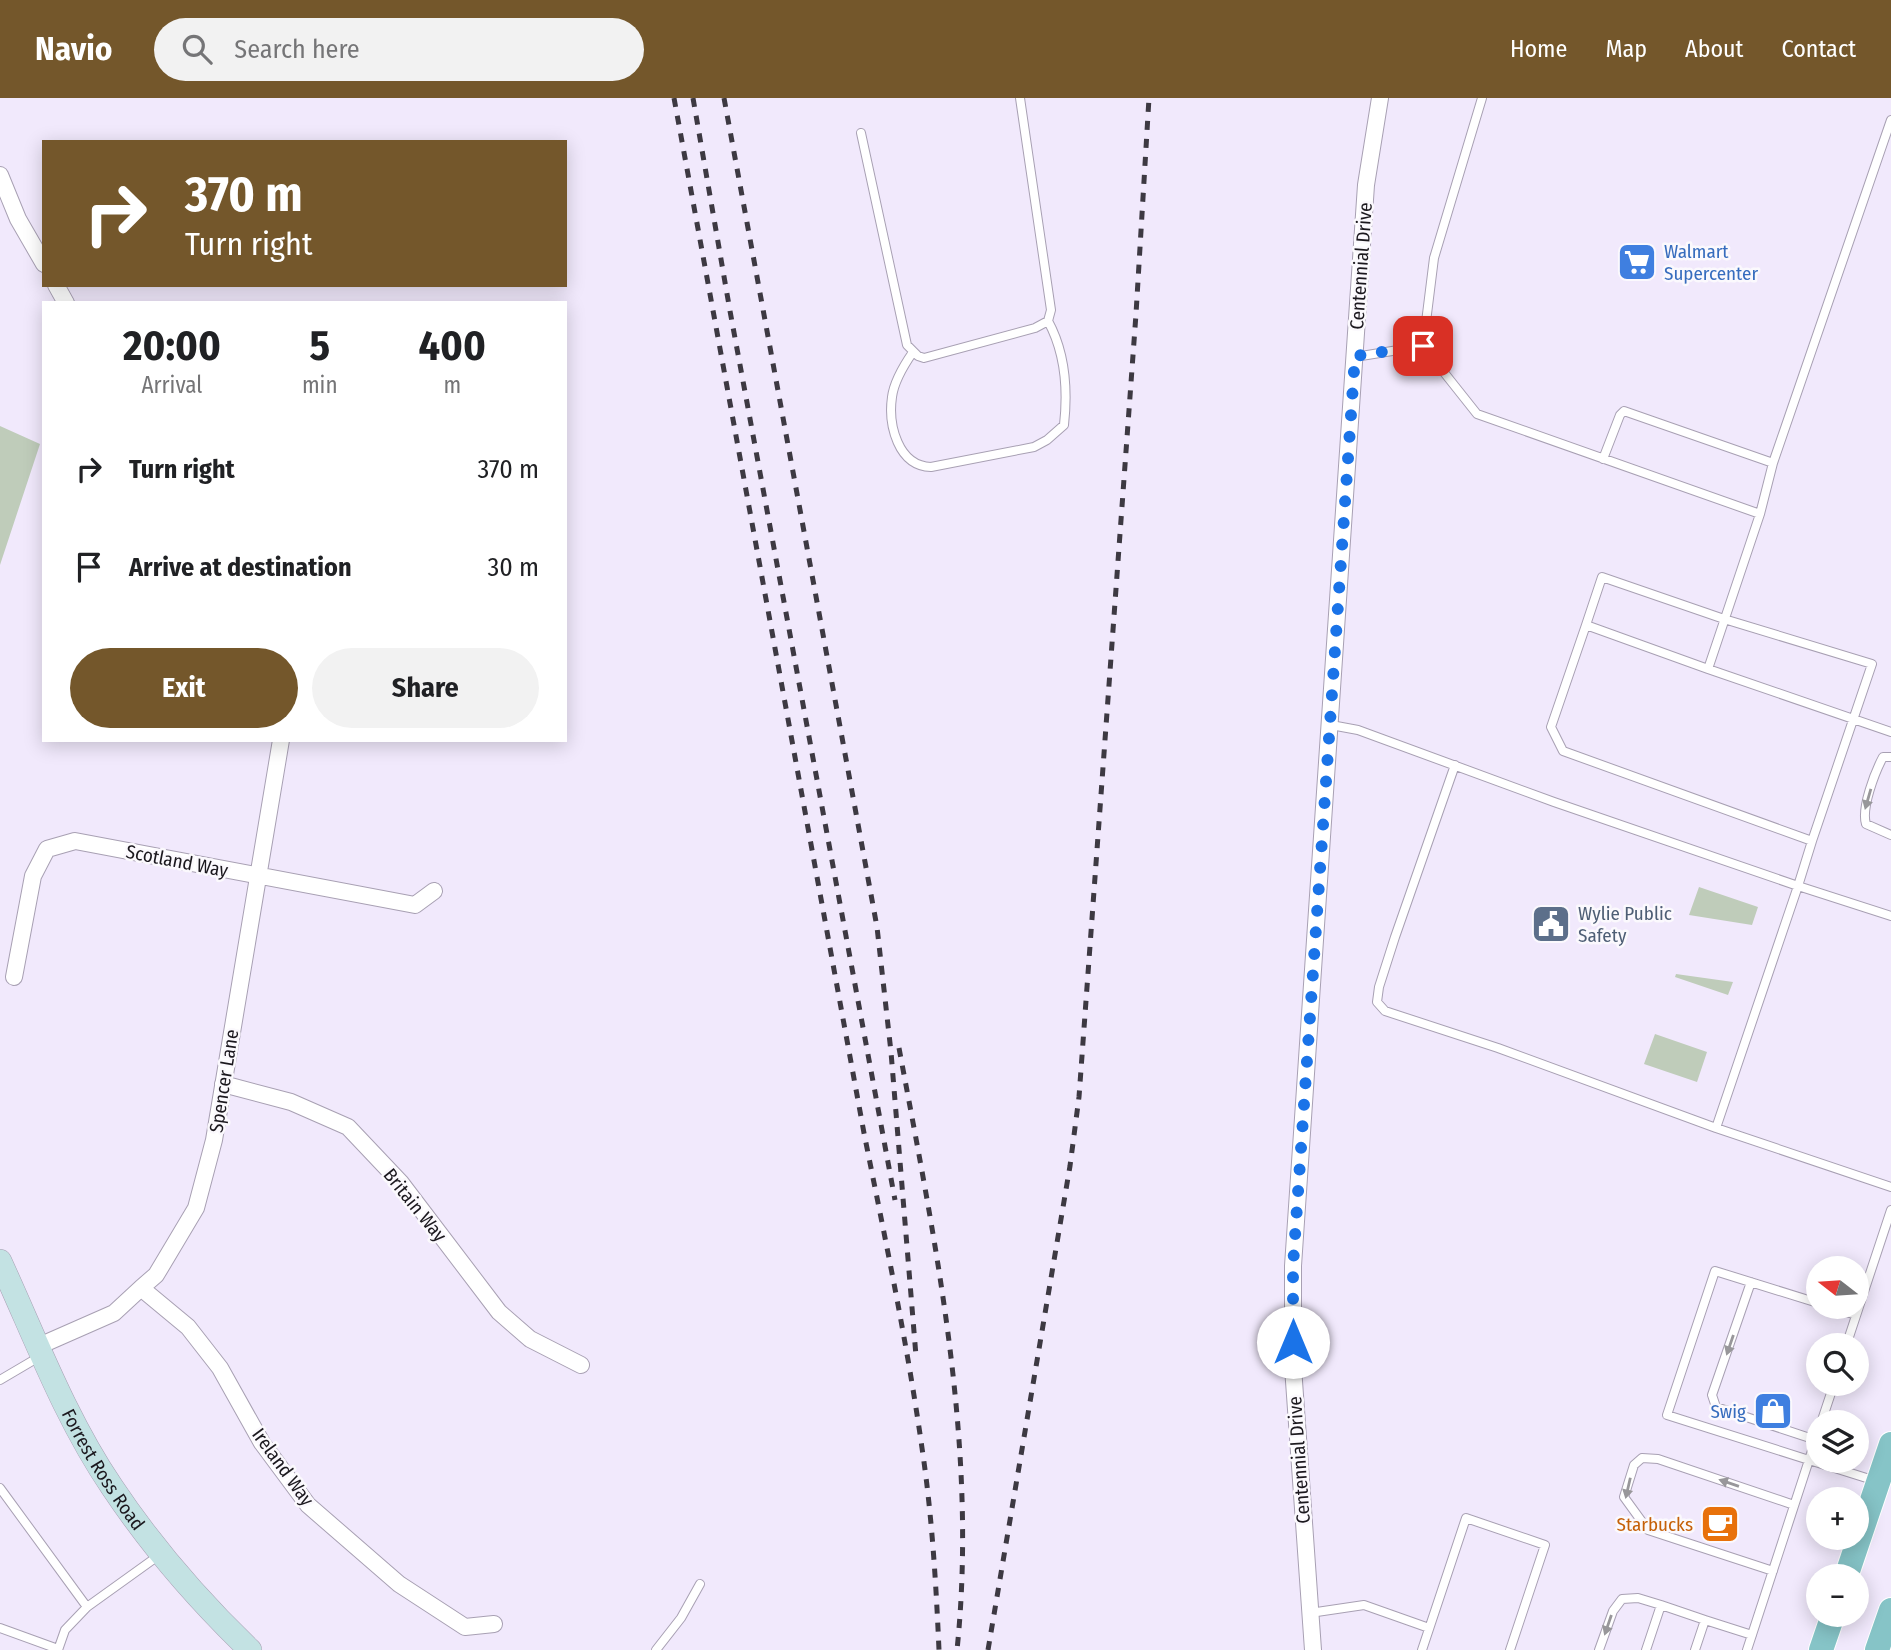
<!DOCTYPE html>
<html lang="en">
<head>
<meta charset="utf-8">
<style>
  :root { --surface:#fff; --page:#f2f2f2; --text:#202124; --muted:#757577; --accent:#74572b }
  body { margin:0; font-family:"Fira Sans Condensed",sans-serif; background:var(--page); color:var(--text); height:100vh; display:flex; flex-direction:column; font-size:26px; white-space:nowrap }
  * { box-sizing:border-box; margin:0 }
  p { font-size:23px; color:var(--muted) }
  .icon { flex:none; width:38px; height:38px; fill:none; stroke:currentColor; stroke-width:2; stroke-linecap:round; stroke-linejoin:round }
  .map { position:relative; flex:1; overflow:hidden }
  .drawer { position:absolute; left:42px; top:203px; width:525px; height:441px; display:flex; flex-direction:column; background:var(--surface); border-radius:0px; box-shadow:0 4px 18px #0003 }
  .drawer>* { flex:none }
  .guide { position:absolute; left:42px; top:42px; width:525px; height:147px; border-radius:0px; box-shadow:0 4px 18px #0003; background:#74572b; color:#fff; overflow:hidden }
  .needle { width:46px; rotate:287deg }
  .controls { position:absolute; left:1806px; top:1158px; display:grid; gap:14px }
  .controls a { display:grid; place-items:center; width:63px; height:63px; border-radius:50%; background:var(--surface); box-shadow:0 4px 18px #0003; font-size:35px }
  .pin { position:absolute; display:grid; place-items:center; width:60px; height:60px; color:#fff; margin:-30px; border-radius:14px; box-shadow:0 4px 10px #0006 }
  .me { position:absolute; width:77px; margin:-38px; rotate:0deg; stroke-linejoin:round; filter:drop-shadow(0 0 5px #0008) }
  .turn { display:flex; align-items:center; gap:24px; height:147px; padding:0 28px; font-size:32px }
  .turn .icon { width:91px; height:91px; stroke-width:2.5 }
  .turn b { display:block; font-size:49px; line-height:60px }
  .eta { display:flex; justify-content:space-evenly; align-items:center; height:119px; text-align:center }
  .eta b { font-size:42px; font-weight:700; line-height:49px }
  .action { display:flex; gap:14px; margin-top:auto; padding:14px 28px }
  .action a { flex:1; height:80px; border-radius:42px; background:var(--accent); color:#fff; font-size:28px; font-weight:700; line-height:80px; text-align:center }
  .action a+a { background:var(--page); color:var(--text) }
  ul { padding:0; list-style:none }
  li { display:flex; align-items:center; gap:21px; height:98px; padding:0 28px }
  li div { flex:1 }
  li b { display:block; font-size:26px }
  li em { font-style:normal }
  header { display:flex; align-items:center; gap:42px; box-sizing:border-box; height:98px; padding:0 35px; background:var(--accent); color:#fff }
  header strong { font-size:33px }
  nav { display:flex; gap:38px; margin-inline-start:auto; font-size:24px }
  .search { width:490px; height:63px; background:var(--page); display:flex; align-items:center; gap:18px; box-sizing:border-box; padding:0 24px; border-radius:38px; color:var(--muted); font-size:26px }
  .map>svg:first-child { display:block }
  .green { fill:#bfccba }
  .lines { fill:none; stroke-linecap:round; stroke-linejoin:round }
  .lane-casing { stroke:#a8a0b3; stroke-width:10 }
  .street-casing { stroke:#a8a0b3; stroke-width:18 }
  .secondary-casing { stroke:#a8a0b3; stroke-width:24 }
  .primary-casing { stroke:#fff; stroke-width:26 }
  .lane { stroke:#fff; stroke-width:8 }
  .street { stroke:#fff; stroke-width:16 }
  .secondary { stroke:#c3e2e3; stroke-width:23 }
  .primary { stroke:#86c4c7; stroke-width:24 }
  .rail { stroke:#3d3942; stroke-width:5; stroke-dasharray:9 9; stroke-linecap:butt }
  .oneway { fill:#98979a }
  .route { stroke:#1a73e8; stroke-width:12; stroke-dasharray:0 21.6 }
  .labels { text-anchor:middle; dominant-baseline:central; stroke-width:5; stroke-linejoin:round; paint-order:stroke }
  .shop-label { font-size:19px; fill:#366cbe; stroke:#fbf9fd; text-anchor:start }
  .street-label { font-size:19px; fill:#1b181e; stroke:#fbf9fd }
  .service-label { font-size:19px; fill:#4e5e75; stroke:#fbf9fd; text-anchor:start }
  .food-label { font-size:19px; fill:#c56008; stroke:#fbf9fd; text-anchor:end }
</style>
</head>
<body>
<header>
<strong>Navio</strong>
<div class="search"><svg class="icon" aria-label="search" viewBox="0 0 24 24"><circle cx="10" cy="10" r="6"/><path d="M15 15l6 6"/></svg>Search here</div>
<nav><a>Home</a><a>Map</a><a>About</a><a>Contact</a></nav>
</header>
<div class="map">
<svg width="1891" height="1552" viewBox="0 0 1891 1552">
  <rect width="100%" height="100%" fill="#f1e9fc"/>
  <path class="green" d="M 0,328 L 40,346 L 0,467 Z
    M 1699,789 L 1758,809 L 1752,827 L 1689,817 Z
    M 1676,876 L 1733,884 L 1728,897 L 1675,879 Z
    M 1655,936 L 1707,954 L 1697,984 L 1644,966 Z"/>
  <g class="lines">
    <g class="lane-casing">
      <path id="lane" d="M 861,35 L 907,247 L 918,258 L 924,260 L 1035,230 L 1048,223 L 1051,212 L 1020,0
        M 1423,248 L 1434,160 L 1482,0
        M 913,254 C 904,267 894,283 892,299 C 888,327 898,368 931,369 L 1034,349 L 1047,342 L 1064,327 C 1068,291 1065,254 1048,223
        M 1355,259 L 1423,248 L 1477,316 L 1760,416 L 1773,365 L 1891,22
        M 1603,361 L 1620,317 L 1624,313 L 1773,365
        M 1760,416 L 1708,571 L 1586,527 L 1551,629 L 1563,653 L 1812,743 L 1798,788 L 1891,818
        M 1586,527 L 1602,479 L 1724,521 L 1872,566 L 1812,743
        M 1708,571 L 1891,634
        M 1331,627 L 1358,632 L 1554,704 L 1798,788 L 1716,1030 L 1891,1089
        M 1891,659 L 1883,659 C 1875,674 1861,710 1866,726 L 1891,737
        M 1455,667 L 1395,839 L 1379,889 L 1377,904 L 1385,913 L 1498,950 L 1716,1030
        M 1751,1184 L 1712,1297 L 1716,1309 L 1816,1342
        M 1818,1205 L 1715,1173 L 1667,1317 L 1809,1362 L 1818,1334
        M 1831,1209 L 1856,1217
        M 1846,1248 L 1891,1112
        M 0,1282 L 39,1259
        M 1821,1325 L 1834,1286
        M 0,1390 L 87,1509 L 158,1458
        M 1773,1473 L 1648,1432 L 1624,1399 L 1634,1367 L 1642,1360 L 1658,1361 L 1794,1407
        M 1661,1507 L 1705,1522 L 1695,1552
        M 1310,1515 L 1364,1507 L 1429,1530
        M 1705,1522 L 1752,1537
        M 0,1530 L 58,1551
        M 58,1552 L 65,1532 L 87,1509
        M 656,1552 L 681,1520 L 700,1486
        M 1422,1552 L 1466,1420 L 1545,1447 L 1510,1552
        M 1599,1552 L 1613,1513 L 1622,1501 L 1638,1500 L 1661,1507 L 1646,1552
        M 1747,1552 L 1809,1362 L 1876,1383"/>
    </g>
    <g class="street-casing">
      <path id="street" d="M 0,77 L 18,121 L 44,166
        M 56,187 L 66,205
        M 14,879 L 33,778 L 47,751 L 75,743 L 415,807 L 434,793
        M 223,986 L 291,1004 L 348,1029 L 401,1085 L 499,1214 L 530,1241 L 581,1267
        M 141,1190 L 188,1229 L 220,1270 L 262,1345 L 308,1407 L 399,1486 L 465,1529 L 494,1526
        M 39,1248 L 114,1215 L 141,1190 L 156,1177 L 196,1110 L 214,1042 L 281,642
        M 1313,1552 L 1293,1269 L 1293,1168 L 1366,87 L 1380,0"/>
    </g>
    <g class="secondary-casing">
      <g id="secondary">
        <path id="s1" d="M 0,1163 C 35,1239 65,1320 112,1389 C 152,1449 198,1502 250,1552"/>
      </g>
    </g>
    <g class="primary-casing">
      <path id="primary" d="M 1846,1479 L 1891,1346
        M 1821,1552 L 1833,1517
        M 1877,1552 L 1891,1512"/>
    </g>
    <use href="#lane" class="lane"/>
    <use href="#street" class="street"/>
    <use href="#secondary" class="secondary"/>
    <use href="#primary" class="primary"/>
    <path class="rail" d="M 674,0 L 864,1035 C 885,1140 907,1244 922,1350 C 932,1417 936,1485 939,1552
      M 693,0 L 730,213 L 895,1102
      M 724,0 L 877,829 L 891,954 L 916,1258
      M 899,950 C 936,1148 978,1349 957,1552
      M 988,1552 L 1070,1068 L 1079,999 L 1136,216 L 1149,0"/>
  </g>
  <defs><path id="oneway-solid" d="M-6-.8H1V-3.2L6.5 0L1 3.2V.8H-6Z" transform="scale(1.75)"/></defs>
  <g class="oneway">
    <use href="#oneway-solid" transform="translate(1868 701) rotate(106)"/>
    <use href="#oneway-solid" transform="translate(1730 1247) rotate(109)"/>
    <use href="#oneway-solid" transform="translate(1729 1385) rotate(-161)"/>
    <use href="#oneway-solid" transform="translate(1628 1390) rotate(103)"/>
    <use href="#oneway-solid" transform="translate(1608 1527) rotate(109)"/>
  </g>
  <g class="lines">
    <path class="route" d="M 1293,1244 L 1293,1168 L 1355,258 L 1423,248"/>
  </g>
  <defs>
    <g id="supermarket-square" transform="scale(2.0125)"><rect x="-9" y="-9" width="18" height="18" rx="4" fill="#3f7fe0" stroke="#fbf9fd"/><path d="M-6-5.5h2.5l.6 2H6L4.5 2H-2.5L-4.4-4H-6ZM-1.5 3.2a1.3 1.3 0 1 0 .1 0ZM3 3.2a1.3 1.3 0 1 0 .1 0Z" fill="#fff"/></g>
    <g id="civic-square" transform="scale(2.0125)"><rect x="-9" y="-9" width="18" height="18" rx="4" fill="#5c6f8a" stroke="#fbf9fd"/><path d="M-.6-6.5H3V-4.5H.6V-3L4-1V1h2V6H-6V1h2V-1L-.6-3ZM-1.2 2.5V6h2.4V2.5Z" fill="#fff"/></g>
    <g id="shop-square" transform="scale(2.0125)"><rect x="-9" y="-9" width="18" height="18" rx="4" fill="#3f7fe0" stroke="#fbf9fd"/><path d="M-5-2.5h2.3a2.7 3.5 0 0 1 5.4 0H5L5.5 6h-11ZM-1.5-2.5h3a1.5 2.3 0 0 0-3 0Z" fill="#fff"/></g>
    <g id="cafe-square" transform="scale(2.0125)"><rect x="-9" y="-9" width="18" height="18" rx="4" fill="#e8710a" stroke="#fbf9fd"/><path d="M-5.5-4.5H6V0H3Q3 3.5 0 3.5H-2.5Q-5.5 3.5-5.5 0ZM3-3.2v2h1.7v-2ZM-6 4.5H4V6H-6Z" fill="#fff"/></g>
  </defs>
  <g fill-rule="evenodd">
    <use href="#supermarket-square" x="1637" y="164"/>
    <use href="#civic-square" x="1551" y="826"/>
    <use href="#shop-square" x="1773" y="1313"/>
    <use href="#cafe-square" x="1720" y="1426"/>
  </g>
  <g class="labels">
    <g class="shop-label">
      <text x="1664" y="153">Walmart<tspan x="1664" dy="22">Supercenter</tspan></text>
      <text x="1746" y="1313" text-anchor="end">Swig</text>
    </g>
    <g class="street-label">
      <text transform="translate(1361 168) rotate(-86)">Centennial Drive</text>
      <text transform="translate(177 763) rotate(11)">Scotland Way</text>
      <text transform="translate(224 983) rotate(-81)">Spencer Lane</text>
      <text transform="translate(415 1107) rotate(51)">Britain Way</text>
      <text transform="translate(1299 1362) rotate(-94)">Centennial Drive</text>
      <text transform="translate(283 1369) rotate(54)">Ireland Way</text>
      <text stroke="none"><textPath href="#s1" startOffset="233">Forrest Ross Road</textPath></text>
    </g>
    <g class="service-label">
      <text x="1578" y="815">Wylie Public<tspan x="1578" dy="22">Safety</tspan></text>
    </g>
    <g class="food-label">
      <text x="1693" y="1426">Starbucks</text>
    </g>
  </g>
</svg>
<div class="controls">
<a><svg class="needle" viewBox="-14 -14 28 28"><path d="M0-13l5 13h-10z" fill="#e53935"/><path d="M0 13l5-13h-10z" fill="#757577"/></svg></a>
<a><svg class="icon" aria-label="search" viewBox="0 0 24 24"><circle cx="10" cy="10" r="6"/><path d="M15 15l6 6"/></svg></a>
<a><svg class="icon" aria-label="layers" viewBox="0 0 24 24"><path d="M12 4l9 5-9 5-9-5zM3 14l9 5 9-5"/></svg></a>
<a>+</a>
<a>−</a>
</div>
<div class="pin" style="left:1423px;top:248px;background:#d93025"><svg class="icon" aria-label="arrive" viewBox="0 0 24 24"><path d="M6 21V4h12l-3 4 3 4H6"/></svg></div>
<svg class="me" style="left:1293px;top:1244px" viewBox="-20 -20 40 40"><circle r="19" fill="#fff"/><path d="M0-13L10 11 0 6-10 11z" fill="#1a73e8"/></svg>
<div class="guide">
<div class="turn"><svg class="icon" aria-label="right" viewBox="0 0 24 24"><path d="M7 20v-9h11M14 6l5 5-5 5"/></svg><div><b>370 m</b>Turn right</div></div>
</div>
<section class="drawer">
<div class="eta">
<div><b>20:00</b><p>Arrival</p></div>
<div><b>5</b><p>min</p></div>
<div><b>400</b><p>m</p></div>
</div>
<ul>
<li><svg class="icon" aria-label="right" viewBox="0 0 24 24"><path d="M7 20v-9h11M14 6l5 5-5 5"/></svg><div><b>Turn right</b></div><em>370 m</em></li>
<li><svg class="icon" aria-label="arrive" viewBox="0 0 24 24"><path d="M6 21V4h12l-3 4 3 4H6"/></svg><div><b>Arrive at destination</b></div><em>30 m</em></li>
</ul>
<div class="action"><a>Exit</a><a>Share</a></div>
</section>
</div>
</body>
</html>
